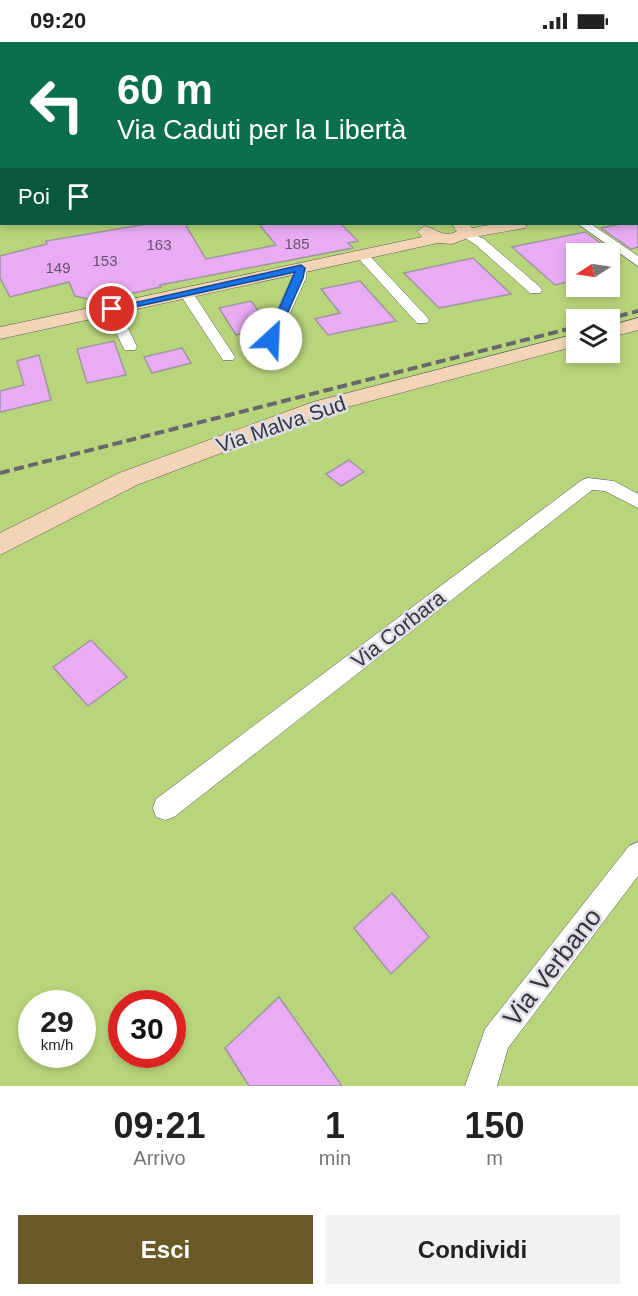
<!DOCTYPE html>
<html lang="it">
<head>
<meta charset="utf-8">
<style>
  :root { --surface:#fff; --page:#f2f2f2; --text:#222; --muted:#767676; --accent:#695a27 }
  body { margin:0; font-family:Helvetica,sans-serif; background:var(--page); color:var(--text); height:100vh; display:flex; flex-direction:column; font-size:22px; white-space:nowrap }
  * { box-sizing:border-box; margin:0 }
  p { font-size:20px; color:var(--muted) }
  .icon { flex:none; width:33px; height:33px; fill:none; stroke:currentColor; stroke-width:2; stroke-linecap:round; stroke-linejoin:round }
  .map { position:relative; height:1044px; overflow:hidden }
  .details { display:flex; flex-direction:column; background:var(--surface); flex:1 }
  .details>* { flex:none }
  .hud { position:absolute; left:0px; top:0px; width:639px; height:183px; box-shadow:0 3px 9px #0003; background:#0b6e4f; color:#fff; overflow:hidden }
  .needle { width:39px; rotate:258deg }
  .tools { position:absolute; left:566px; top:201px; display:grid; gap:12px }
  .tools a { display:grid; place-items:center; width:54px; height:54px; border-radius:0px; background:var(--surface); box-shadow:0 3px 9px #0003; font-size:30px }
  .speed { position:absolute; left:18px; top:948px; display:flex; gap:12px; font-size:30px; font-weight:700; text-align:center }
  .speed>* { display:grid; place-content:center; width:78px; height:78px; border-radius:50%; background:var(--surface); box-shadow:0 3px 9px #0003; line-height:1 }
  .speed small { font-size:15px; font-weight:400 }
  .speed .limit { border:9px solid #d22; background:#fff; color:#111 }
  .pin { position:absolute; display:grid; place-items:center; width:51px; height:51px; color:#fff; margin:-26px; border:3px solid #fff; border-radius:50%; box-shadow:0 2px 6px #0007 }
  .me { position:absolute; width:66px; margin:-33px; rotate:25deg; stroke-linejoin:round; filter:drop-shadow(0 0 4px #0008) }
  .turn { display:flex; align-items:center; gap:21px; height:126px; padding:0 18px; font-size:27px }
  .turn .icon { width:78px; height:78px; stroke-width:2.5 }
  .turn b { display:block; font-size:42px; line-height:51px }
  .then { display:flex; align-items:center; height:57px; padding:0 18px; background:#0003; gap:12px; font-size:22px }
  .eta { display:flex; justify-content:space-evenly; align-items:center; height:102px; text-align:center }
  .eta b { font-size:36px; font-weight:700; line-height:42px }
  .primary-button { display:flex; gap:12px; margin-top:auto; padding:12px 18px }
  .primary-button a { flex:1; height:69px; border-radius:0px; background:var(--accent); color:#fff; font-size:24px; font-weight:700; line-height:69px; text-align:center }
  .primary-button a+a { background:var(--page); color:var(--text) }
  .status { display:flex; justify-content:space-between; align-items:center; height:42px; padding:0 30px; background:var(--surface); direction:ltr }
  .status svg { height:16px; fill:currentColor }
  .map>svg:first-child { display:block }
  .green { fill:#b9d57b; fill-rule:evenodd }
  .building { fill:#eaabf5; stroke:#9d969e; stroke-width:1.5 }
  .lines { fill:none; stroke-linecap:round; stroke-linejoin:round }
  .street-casing { stroke:#565760; stroke-width:1 }
  .secondary-casing { stroke:#565760; stroke-width:1 }
  .street { fill:#fff; fill-rule:evenodd }
  .secondary { fill:#f3d4b4; fill-rule:evenodd }
  .rail { stroke:#67676d; stroke-width:4; stroke-dasharray:10 4.5; stroke-linecap:butt }
  .route { fill:#1a73e8; stroke:#114b97; stroke-width:1.5 }
  .labels { text-anchor:middle; dominant-baseline:central; stroke-width:5; stroke-linejoin:round; paint-order:stroke }
  .far-number-label { font-size:15px; fill:#64546a }
  .street-label { font-size:21px; fill:#37373b; stroke:#dddee8 }
  .near-street-label { font-size:26px; fill:#37373b; stroke:#dddee8 }
</style>
</head>
<body>
<div class="status"><b>09:20</b><svg viewBox="0 0 49 12"><path d="M0 12V9h3v3zM5 12V6h3v6zM10 12V3h3v9zM15 12V0h3v12zM26 1h20v11H26zM47 4h2v5h-2z"/></svg></div>
<div class="map">
<svg width="638" height="1044" viewBox="0 0 638 1044">
  <rect width="100%" height="100%" fill="#dddee8"/>
  <path class="green" d="M 0,0 L 638,0 L 638,1044 L 0,1044 ZM 2,2 L 638,2 L 638,182 L 2,182 ZM 576,212 L 609,212 L 609,244 L 576,244 ZM 576,278 L 609,278 L 609,310 L 576,310 ZM 32,962 L 82,962 L 82,1012 L 32,1012 ZM 122,962 L 172,962 L 172,1012 L 122,1012 Z"/>
  <path class="building" d="M 147,182 L 185,182 L 206,217 L 276,203 L 259,182 L 341,182 L 358,199 L 348,201 L 353,206 L 160,243 L 161,245 L 97,259 L 75,254 L 69,240 L 10,255 L 0,236 L 0,214 L 47,202 L 46,199 Z
    M 621,182 L 638,182 L 638,205 L 631,207 L 601,186 Z
    M 585,190 L 615,211 L 576,212 L 576,238 L 555,243 L 512,205 Z
    M 473,216 L 511,252 L 439,266 L 404,231 Z
    M 360,239 L 396,279 L 328,293 L 315,277 L 340,271 L 321,247 Z
    M 251,259 L 265,278 L 251,282 L 255,288 L 236,293 L 219,266 Z
    M 114,299 L 126,333 L 87,341 L 77,307 Z
    M 182,306 L 191,321 L 152,331 L 144,315 Z
    M 39,313 L 51,358 L 0,370 L 0,349 L 24,343 L 17,319 Z
    M 349,418 L 364,430 L 341,444 L 326,432 Z
    M 91,598 L 127,635 L 88,664 L 53,625 Z
    M 392,851 L 429,895 L 391,932 L 354,886 Z
    M 279,955 L 342,1044 L 249,1044 L 225,1006 Z"/>
  <g class="lines">
    <g class="street-casing">
      <path id="street" d="M 479,0 L 488,0 L 490,2 L 480,2 Z
        M 578,182 L 591,182 L 638,214 L 638,224 Z
        M 465,188 L 484,197 L 540,245 L 542,248 L 540,251 L 530,251 L 476,203 L 459,192 Z
        M 363,210 L 367,211 L 427,275 L 429,278 L 427,281 L 417,281 L 359,217 L 357,214 Z
        M 301,222 L 307,226 L 306,236 L 269,317 L 262,321 L 257,320 L 255,317 L 292,236 L 295,226 Z
        M 186,247 L 191,248 L 235,315 L 233,318 L 223,318 L 221,315 L 179,251 Z
        M 112,263 L 119,267 L 137,305 L 135,308 L 125,308 L 123,305 L 105,267 Z
        M 588,436 L 614,439 L 638,452 L 638,466 L 605,449 L 592,448 L 174,775 L 165,778 L 156,775 L 153,766 L 156,757 L 582,438 Z
        M 638,800 L 638,834 L 508,1006 L 497,1044 L 465,1044 L 485,987 L 629,804 Z"/>
    </g>
    <g class="secondary-casing">
      <path id="secondary" d="M 32,0 L 50,0 L 31,2 Z
        M 0,5 L 2,5 L 2,11 L 0,11 Z
        M 452,182 L 469,182 L 472,186 L 495,182 L 527,182 L 525,186 L 468,196 L 452,202 L 438,201 L 0,297 L 0,285 L 422,195 L 417,189 L 425,184 C 437,187 444,197 457,189 Z
        M 638,276 L 638,288 L 609,296 L 609,284 Z
        M 576,292 L 576,304 L 329,370 L 137,443 L 0,513 L 0,491 L 119,431 L 313,360 Z"/>
    </g>
    <use href="#street" class="street"/>
    <use href="#secondary" class="secondary"/>
    <path class="rail" d="M 604,278 L 638,269
      M 0,431 L 576,285"/>
  </g>
  <path class="route" d="M 301,223 L 305,226 L 303,236 L 276,297 L 271,300 L 266,297 L 295,230 L 112,270 L 107,267 Z"/>
  <g class="labels">
    <g class="far-number-label">
      <text x="297" y="201">185</text>
      <text x="159" y="202">163</text>
      <text x="105" y="218">153</text>
      <text x="58" y="225">149</text>
    </g>
    <g class="street-label">
      <text transform="translate(281 382) rotate(-19)">Via Malva Sud</text>
      <text transform="translate(398 587) rotate(-38)">Via Corbara</text>
    </g>
    <g class="near-street-label">
      <text transform="translate(552 925) rotate(-52)">Via Verbano</text>
    </g>
  </g>
</svg>
<div class="tools">
<a><svg class="needle" viewBox="-14 -14 28 28"><path d="M0-13l5 13h-10z" fill="#e53935"/><path d="M0 13l5-13h-10z" fill="#767676"/></svg></a>
<a><svg class="icon" aria-label="layers" viewBox="0 0 24 24"><path d="M12 4l9 5-9 5-9-5zM3 14l9 5 9-5"/></svg></a>
</div>
<div class="speed"><div>29<small>km/h</small></div><div class="limit">30</div></div>
<div class="pin" style="left:112px;top:267px;background:#d93025"><svg class="icon" aria-label="arrive" viewBox="0 0 24 24"><path d="M6 21V4h12l-3 4 3 4H6"/></svg></div>
<svg class="me" style="left:271px;top:297px" viewBox="-20 -20 40 40"><circle r="19" fill="#fff"/><path d="M0-13L10 11 0 6-10 11z" fill="#1a73e8"/></svg>
<div class="hud">
<div class="turn"><svg class="icon" aria-label="left" viewBox="0 0 24 24"><path d="M17 20v-9H6M10 6l-5 5 5 5"/></svg><div><b>60 m</b>Via Caduti per la Libertà</div></div>
<div class="then">Poi<svg class="icon" aria-label="arrive" viewBox="0 0 24 24"><path d="M6 21V4h12l-3 4 3 4H6"/></svg></div>
</div>
</div>
<section class="details">
<div class="eta">
<div><b>09:21</b><p>Arrivo</p></div>
<div><b>1</b><p>min</p></div>
<div><b>150</b><p>m</p></div>
</div>
<div class="primary-button"><a>Esci</a><a>Condividi</a></div>
</section>
</body>
</html>
